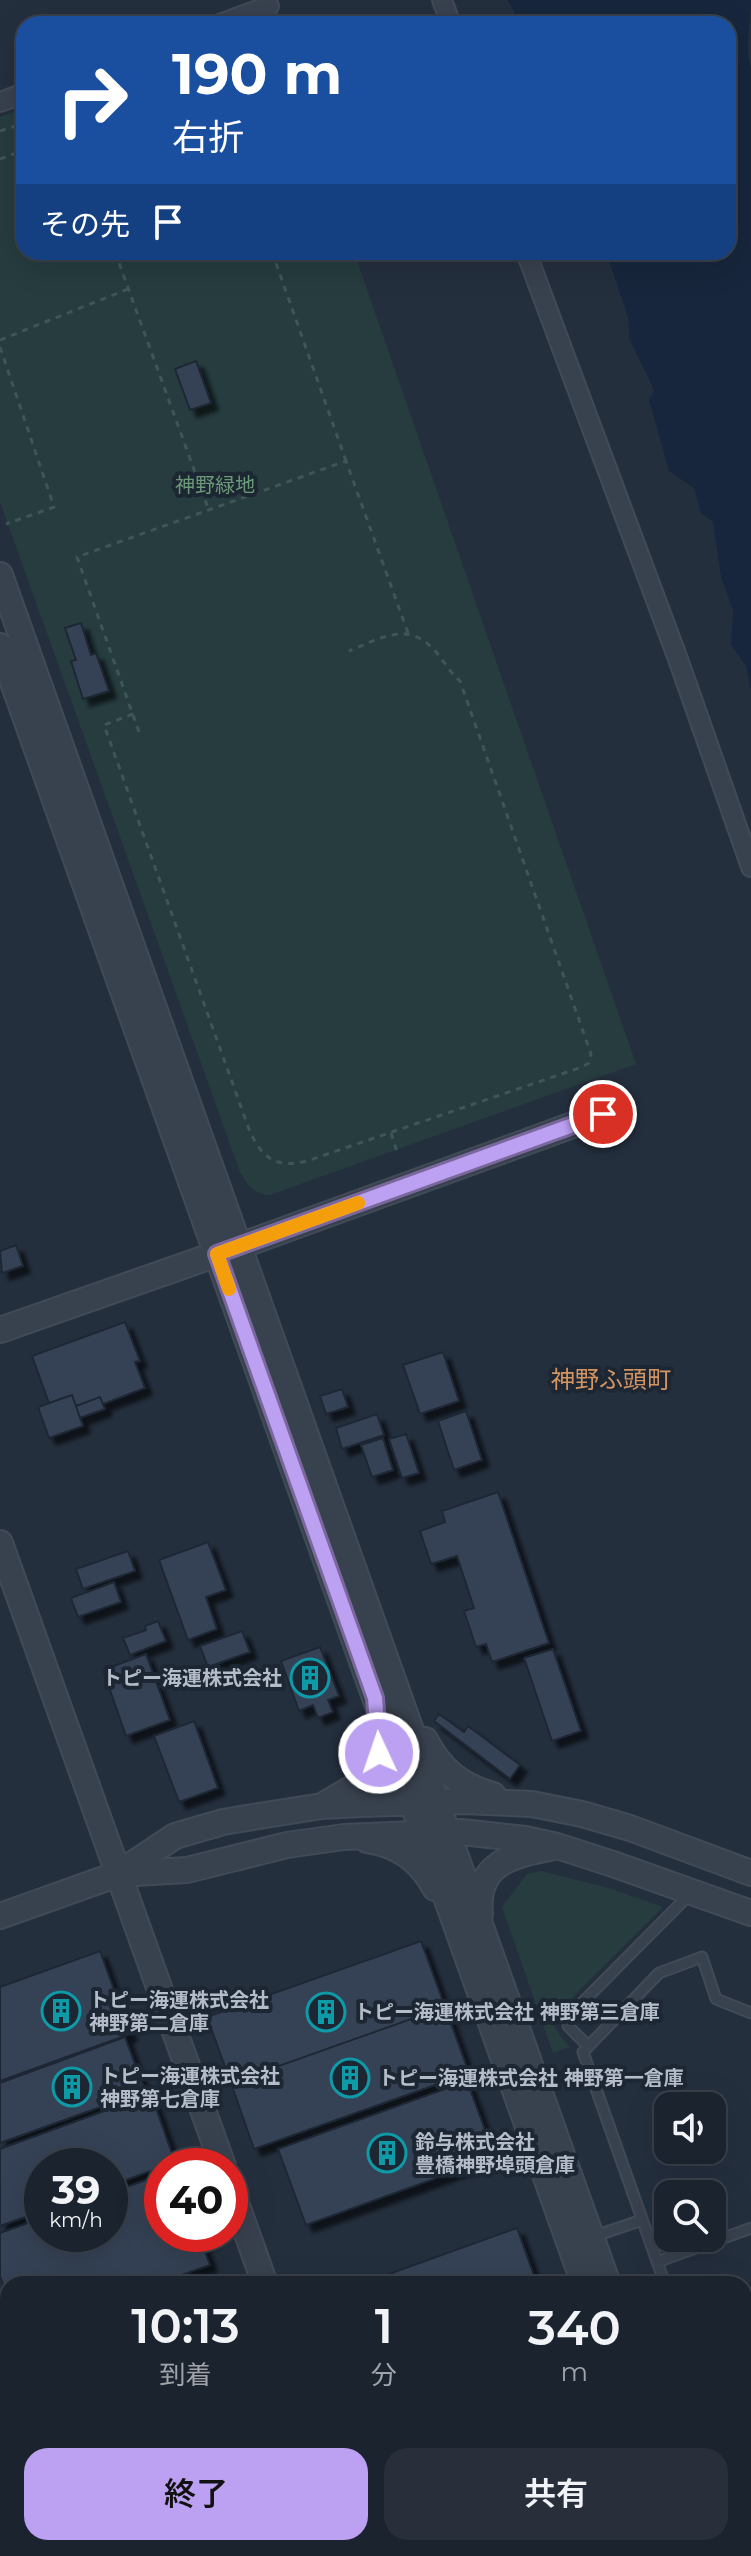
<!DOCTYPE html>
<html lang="ja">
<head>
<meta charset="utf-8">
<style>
  :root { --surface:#1b232e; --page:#282f3a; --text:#f1f3f6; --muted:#a0a4aa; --line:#39404a; --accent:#bca0f2 }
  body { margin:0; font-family:Montserrat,"Noto Sans JP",sans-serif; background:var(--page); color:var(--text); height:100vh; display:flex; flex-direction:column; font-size:30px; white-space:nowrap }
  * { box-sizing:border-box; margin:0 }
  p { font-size:26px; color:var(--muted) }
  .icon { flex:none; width:44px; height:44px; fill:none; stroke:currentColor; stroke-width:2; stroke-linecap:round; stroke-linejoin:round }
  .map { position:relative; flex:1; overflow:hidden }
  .panel { position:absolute; left:0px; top:2276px; width:752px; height:280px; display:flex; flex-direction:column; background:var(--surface); border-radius:24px 24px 0 0; box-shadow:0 8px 32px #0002,0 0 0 2px var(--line) }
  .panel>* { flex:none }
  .guide { position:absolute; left:16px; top:16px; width:720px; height:244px; border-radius:24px; box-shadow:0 8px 32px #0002,0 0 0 2px var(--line); background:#1a4fa0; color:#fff; overflow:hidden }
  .buttons { position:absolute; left:654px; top:2092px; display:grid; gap:16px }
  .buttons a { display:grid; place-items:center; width:72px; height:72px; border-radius:16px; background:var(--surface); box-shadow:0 8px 32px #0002,0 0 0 2px var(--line); font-size:40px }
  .speed { position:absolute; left:24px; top:2148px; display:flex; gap:16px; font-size:40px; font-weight:700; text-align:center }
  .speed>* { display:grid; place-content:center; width:104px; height:104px; border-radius:50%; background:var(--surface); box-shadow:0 8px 32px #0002,0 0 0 2px var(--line); line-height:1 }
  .speed small { font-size:20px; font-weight:400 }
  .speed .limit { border:12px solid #d22; background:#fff; color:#111 }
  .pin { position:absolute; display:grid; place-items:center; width:68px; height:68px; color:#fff; margin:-34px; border:4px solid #fff; border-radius:50%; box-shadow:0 2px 8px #0007 }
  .me { position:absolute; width:88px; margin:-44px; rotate:357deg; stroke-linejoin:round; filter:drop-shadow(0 0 6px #0008) }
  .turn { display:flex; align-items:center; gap:28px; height:168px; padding:0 24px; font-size:36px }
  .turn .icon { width:104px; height:104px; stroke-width:2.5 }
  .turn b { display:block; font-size:56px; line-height:68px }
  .then { display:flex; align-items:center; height:76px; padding:0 24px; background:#0003; gap:16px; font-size:30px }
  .eta { display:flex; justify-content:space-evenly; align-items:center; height:136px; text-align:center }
  .eta b { font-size:48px; font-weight:600; line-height:56px }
  .cta { display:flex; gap:16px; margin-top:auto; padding:16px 24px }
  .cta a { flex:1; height:92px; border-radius:24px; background:var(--accent); color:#111; font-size:32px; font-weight:600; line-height:92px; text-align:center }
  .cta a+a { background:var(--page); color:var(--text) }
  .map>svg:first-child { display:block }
  .green { fill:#263c3f }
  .water { fill:#17263c }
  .building { fill:#364354; stroke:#1f2835; stroke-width:2; filter:url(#shadow) }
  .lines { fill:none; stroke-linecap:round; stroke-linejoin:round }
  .service-casing { stroke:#414a57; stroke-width:13 }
  .minor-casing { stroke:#414a57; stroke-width:22 }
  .tertiary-casing { stroke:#414a57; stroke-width:28 }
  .path { stroke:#3f5557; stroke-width:3; stroke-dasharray:6 6; stroke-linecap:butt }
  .service { stroke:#38414e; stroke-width:9 }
  .minor { stroke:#38414e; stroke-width:18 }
  .tertiary { stroke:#38414e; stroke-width:24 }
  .route-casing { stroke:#7a689d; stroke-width:20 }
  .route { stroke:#bca0f2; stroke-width:14 }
  .slow { stroke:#f59e0b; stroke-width:14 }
  .labels { text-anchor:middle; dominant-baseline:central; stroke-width:8; stroke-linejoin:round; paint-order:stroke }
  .park-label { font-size:20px; fill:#6b9a76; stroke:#1d2633 }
  .poi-label { font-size:20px; font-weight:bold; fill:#b4bcc9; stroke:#1d2633; text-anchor:start }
  .quarter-label { font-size:24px; fill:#d59563; stroke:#1d2633 }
</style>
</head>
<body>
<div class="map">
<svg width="751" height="2556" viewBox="0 0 751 2556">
  <defs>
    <filter id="shadow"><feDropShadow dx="7" dy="7" stdDeviation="2" flood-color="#0009"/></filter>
  </defs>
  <rect width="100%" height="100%" fill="#242f3e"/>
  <path class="green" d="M 24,109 L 24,252 L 354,252 L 636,1064 L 270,1195 C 253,1194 248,1186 240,1172 L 0,502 L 0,117 Z
    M 541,1871 L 609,1888 L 663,1907 L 557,2013 L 554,2025 L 560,2036 L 570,2047 L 553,2053 L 502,1907 L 527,1874 Z"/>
  <path class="water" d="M 508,0 L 751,0 C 751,23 744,46 751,68 L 751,689 L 746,666 L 731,645 L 733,610 L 721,577 L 713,522 L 701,513 L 694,488 L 669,471 L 649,400 L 654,390 L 629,338 L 628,317 L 606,252 L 728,252 L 728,24 L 520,24 Z"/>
  <path class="building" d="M 196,361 L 211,403 L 190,410 L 175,369 Z
    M 81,623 L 91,655 L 96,653 L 109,691 L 83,699 L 71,661 L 76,660 L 65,628 Z
    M 16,1245 L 23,1266 L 2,1273 L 0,1251 Z
    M 125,1322 L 140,1361 L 135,1362 L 145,1388 L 103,1404 L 100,1397 L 76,1406 L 72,1395 L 49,1403 L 32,1356 Z
    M 443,1352 L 459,1401 L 420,1414 L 403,1365 Z
    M 342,1389 L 348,1407 L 326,1414 L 320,1396 Z
    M 72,1395 L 83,1426 L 49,1438 L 38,1407 Z
    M 100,1397 L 105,1409 L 80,1418 L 76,1406 Z
    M 466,1411 L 482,1460 L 454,1470 L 438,1421 Z
    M 377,1414 L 384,1435 L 342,1449 L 336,1428 Z
    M 406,1434 L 419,1473 L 402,1478 L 389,1439 Z
    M 383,1438 L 393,1470 L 372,1477 L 361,1445 Z
    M 498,1492 L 549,1643 L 492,1662 L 486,1644 L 476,1647 L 464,1611 L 474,1608 L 457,1556 L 431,1564 L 420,1531 L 445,1522 L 442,1511 Z
    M 208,1542 L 226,1590 L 206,1597 L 217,1629 L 188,1640 L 159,1560 Z
    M 128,1551 L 135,1571 L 83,1589 L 76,1569 Z
    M 114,1582 L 121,1602 L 78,1617 L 71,1598 Z
    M 158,1621 L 166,1641 L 130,1655 L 123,1638 L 146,1630 L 145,1626 Z
    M 242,1631 L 250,1652 L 208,1667 L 200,1646 Z
    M 320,1647 L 339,1696 L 328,1700 L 333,1712 L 318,1718 L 313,1705 L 299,1711 L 281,1661 Z
    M 553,1649 L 581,1731 L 552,1741 L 524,1658 Z
    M 146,1654 L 170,1720 L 126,1736 L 103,1670 Z
    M 439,1714 L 464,1732 L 468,1726 L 520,1765 L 510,1779 L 434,1721 Z
    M 194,1721 L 218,1788 L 179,1802 L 154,1736 Z
    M 421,1941 L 445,2007 L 231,2083 L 207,2017 Z
    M 100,1951 L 130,2034 L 0,2081 L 0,1987 Z
    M 445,2007 L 469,2073 L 254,2149 L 231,2083 Z
    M 125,2037 L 145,2091 L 0,2143 L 0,2083 Z
    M 467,2081 L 495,2157 L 306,2225 L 278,2149 Z
    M 151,2094 L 175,2162 L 110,2186 L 110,2166 L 42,2166 L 42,2211 L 0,2226 L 0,2149 Z
    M 162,2174 L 162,2234 L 210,2234 L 212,2240 L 202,2244 L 210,2265 L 156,2284 L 8,2284 L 8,2298 L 0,2276 L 0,2233 L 42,2218 L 42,2234 L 110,2234 L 110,2193 Z
    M 517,2228 L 537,2284 L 361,2284 L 389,2274 Z
    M 751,2282 L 751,2438 L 744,2427 L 744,2303 L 749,2299 L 748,2288 Z
    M 155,2548 L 308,2548 L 311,2556 L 133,2556 Z
    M 495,2548 L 624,2548 L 627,2556 L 492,2556 L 497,2554 Z"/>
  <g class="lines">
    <g class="service-casing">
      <path id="service" d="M 588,2046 L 568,2026 L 569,2016 L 691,1893
        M 592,2237 L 642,2220
        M 657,2262 L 751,2228
        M 665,2284 L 583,2052 L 659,1973 L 702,1957 L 716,1999 L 751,2013
        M 744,2511 L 751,2532
        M 0,2548 L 8,2545"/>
    </g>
    <g class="minor-casing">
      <path id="minor" d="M 442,0 L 451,24
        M 219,24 L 269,6
        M 0,102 L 24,93
        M 526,252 L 678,659 L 751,867"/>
    </g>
    <g class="tertiary-casing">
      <path id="tertiary" d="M 0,575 L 608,2284
        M 0,646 L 584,2284
        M 0,1330 L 240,1246 L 603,1114
        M 0,1543 L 223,2166
        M 425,1740 C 441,1770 460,1786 493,1795
        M 327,1803 C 365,1781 383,1774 378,1725
        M 367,1840 C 398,1844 421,1861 435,1888
        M 118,1874 L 187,1870 L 287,1845 L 344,1837 L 462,1832 L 525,1839 L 557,1846 L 613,1864 L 751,1913
        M 480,1914 C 475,1865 510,1855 550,1848
        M 0,1916 L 118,1874 L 175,1836 L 223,1822 L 259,1816 L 322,1806 L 361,1804 L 463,1801 L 532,1804 L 582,1814 L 630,1828 L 751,1873
        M 230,2186 L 265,2284
        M 0,2362 L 8,2385
        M 66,2548 L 69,2556
        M 359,2548 L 362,2556
        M 679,2548 L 682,2556
        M 703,2548 L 706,2556"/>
    </g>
    <path class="path" d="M 0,131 L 24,123
      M 0,159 L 24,150
      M 115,252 L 208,508
      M 272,252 L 346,461
      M 0,340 L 128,289
      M 0,347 L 54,507 L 6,524
      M 133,714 L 104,725 L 250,1132 C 264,1160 276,1168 307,1161 L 582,1067 L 589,1063 L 591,1054 L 460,681 C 449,672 445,662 436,652 C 409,620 381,638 349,651
      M 139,732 L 77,557 L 346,461 L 408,633
      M 391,1133 L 398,1155"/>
    <use href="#service" class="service"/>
    <use href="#minor" class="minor"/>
    <use href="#tertiary" class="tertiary"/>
  </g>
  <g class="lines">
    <g class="route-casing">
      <path id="route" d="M 379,1753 L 375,1698 L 217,1254 L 603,1114"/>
    </g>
    <use href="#route" class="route"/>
    <path class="slow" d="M 229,1289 L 217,1254 L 358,1203"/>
  </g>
  <defs>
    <g id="building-ring" transform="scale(2)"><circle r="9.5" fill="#1d2633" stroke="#0f9aa8" stroke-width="1.5"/><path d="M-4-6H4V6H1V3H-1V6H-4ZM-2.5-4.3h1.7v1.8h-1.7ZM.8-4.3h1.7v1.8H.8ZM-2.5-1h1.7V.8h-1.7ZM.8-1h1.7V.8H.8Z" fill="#0f9aa8"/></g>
  </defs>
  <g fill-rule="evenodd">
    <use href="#building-ring" x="310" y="1678"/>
    <use href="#building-ring" x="61" y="2011"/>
    <use href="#building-ring" x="326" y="2012"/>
    <use href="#building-ring" x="350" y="2078"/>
    <use href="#building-ring" x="72" y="2087"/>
    <use href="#building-ring" x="387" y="2153"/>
  </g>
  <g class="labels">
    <g class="park-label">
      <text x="215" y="485">神野緑地</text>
    </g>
    <g class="poi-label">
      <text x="282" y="1678" text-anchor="end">トピー海運株式会社</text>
      <text x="89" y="2000">トピー海運株式会社<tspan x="89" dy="23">神野第二倉庫</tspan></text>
      <text x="354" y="2012">トピー海運株式会社 神野第三倉庫</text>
      <text x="100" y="2076">トピー海運株式会社<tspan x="100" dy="23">神野第七倉庫</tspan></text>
      <text x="378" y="2078">トピー海運株式会社 神野第一倉庫</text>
      <text x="415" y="2142">鈴与株式会社<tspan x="415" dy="23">豊橋神野埠頭倉庫</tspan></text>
    </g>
    <g class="quarter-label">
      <text x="611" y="1379">神野ふ頭町</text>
    </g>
  </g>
</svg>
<div class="buttons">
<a><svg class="icon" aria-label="sound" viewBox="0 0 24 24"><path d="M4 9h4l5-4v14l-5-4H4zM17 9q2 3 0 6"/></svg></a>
<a><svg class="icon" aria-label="search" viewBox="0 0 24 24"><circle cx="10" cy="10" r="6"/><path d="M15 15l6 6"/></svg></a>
</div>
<div class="speed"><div>39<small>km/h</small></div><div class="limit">40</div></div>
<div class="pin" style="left:603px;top:1114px;background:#d93025"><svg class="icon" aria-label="arrive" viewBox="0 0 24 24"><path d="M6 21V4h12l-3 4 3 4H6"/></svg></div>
<svg class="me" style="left:379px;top:1753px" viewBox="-20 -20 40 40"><circle r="17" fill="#bca0f2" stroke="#fff" stroke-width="3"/><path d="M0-11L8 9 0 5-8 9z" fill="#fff"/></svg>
<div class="guide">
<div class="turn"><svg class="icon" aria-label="right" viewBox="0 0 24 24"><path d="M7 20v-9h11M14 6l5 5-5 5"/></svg><div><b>190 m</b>右折</div></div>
<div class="then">その先<svg class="icon" aria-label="arrive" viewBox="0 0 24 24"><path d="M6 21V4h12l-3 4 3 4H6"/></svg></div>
</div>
<section class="panel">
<div class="eta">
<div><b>10:13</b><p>到着</p></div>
<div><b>1</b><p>分</p></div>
<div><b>340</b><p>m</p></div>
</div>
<div class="cta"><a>終了</a><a>共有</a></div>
</section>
</div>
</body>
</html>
